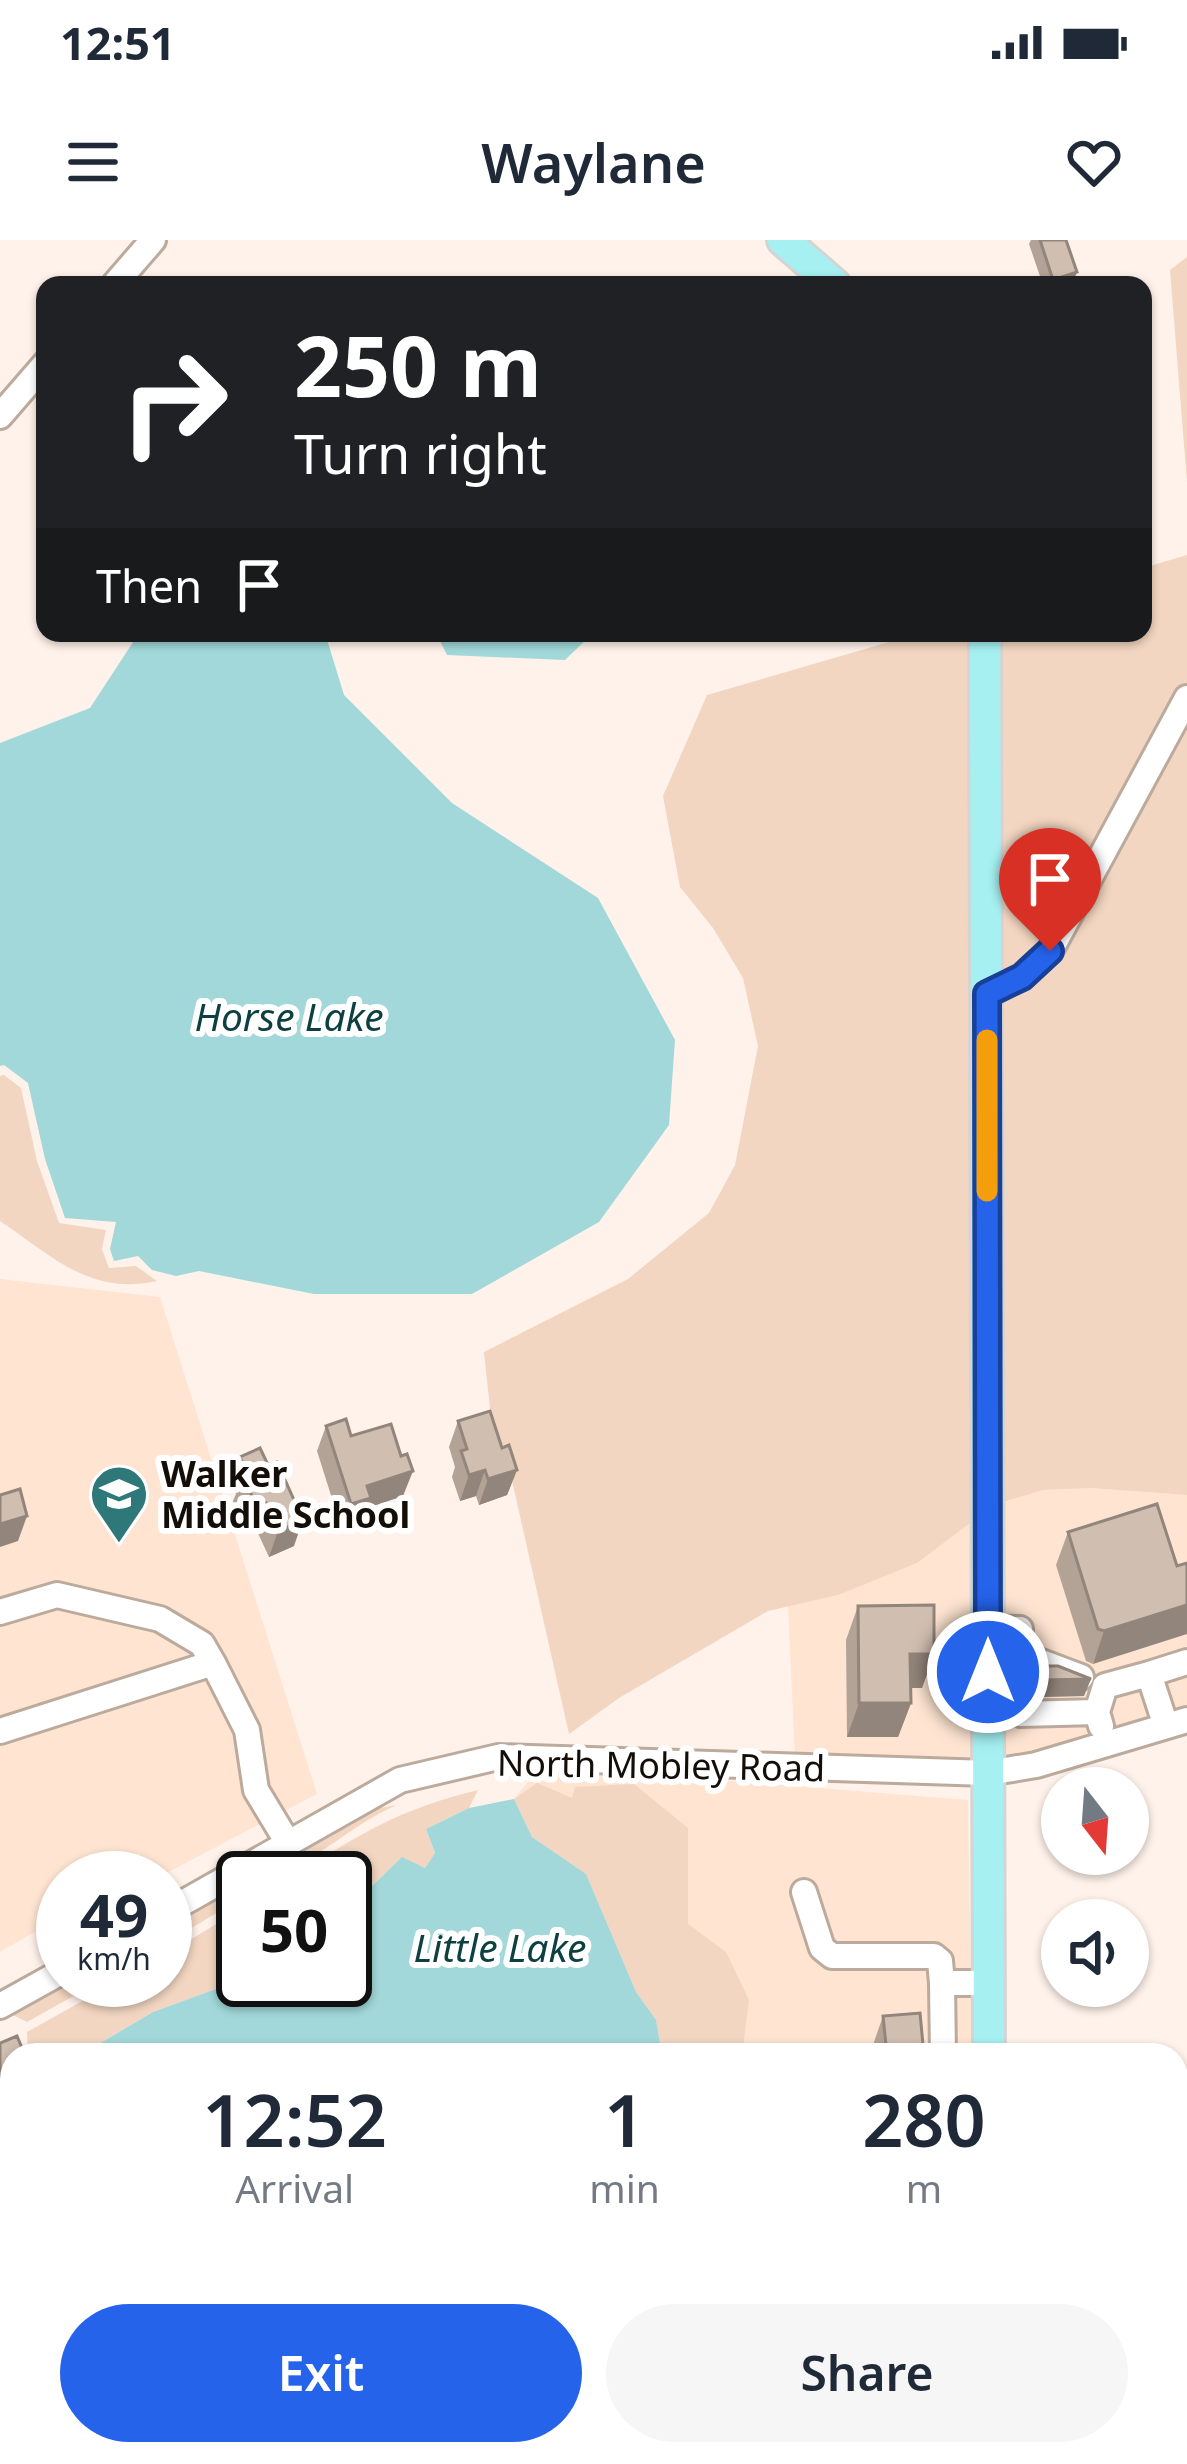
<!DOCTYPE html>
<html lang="en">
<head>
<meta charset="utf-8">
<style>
  :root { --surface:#fff; --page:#f6f6f7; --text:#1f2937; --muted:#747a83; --accent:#2563eb }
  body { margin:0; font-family:"Noto Sans",sans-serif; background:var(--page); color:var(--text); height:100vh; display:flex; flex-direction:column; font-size:45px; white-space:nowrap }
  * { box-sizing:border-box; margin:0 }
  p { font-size:39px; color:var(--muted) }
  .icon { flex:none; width:66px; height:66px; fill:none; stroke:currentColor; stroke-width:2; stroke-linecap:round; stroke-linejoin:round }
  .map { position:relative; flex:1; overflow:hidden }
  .drawer { position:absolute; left:0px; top:1803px; width:1188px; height:423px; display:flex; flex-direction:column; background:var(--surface); border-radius:36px 36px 0 0; box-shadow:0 3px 9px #0004 }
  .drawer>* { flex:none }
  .top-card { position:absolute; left:36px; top:36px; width:1116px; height:366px; border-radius:24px; box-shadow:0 3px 9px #0004; background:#202124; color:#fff; overflow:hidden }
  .needle { width:78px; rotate:163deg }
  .controls { position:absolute; left:1041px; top:1527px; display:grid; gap:24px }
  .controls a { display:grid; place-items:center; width:108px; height:108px; border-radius:50%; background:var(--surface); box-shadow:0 3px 9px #0004; font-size:60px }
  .speed { position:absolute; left:36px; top:1611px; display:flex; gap:24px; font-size:60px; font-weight:700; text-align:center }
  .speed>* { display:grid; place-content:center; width:156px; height:156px; border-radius:50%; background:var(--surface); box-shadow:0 3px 9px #0004; line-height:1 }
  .speed small { font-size:30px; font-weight:400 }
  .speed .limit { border:6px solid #111; border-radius:18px; background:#fff; color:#111 }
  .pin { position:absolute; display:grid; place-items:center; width:102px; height:102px; color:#fff; margin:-123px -51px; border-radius:50% 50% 50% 0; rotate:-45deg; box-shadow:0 0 12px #0007 }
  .pin .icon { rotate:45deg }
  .me { position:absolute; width:132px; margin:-66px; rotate:0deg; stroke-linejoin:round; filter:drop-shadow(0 0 9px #0008) }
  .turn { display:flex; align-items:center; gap:42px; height:252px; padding:0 60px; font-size:54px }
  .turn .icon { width:156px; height:156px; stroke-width:2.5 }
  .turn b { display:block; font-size:84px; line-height:102px }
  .then { display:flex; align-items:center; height:114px; padding:0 60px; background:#0003; gap:24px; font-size:45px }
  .eta { display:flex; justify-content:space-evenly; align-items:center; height:204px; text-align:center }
  .eta b { font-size:72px; font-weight:600; line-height:84px }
  .action { display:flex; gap:24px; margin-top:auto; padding:24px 60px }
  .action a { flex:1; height:138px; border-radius:72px; background:var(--accent); color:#fff; font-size:48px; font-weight:600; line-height:138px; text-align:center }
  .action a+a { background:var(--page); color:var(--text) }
  .status { display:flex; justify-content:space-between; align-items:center; height:84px; padding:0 60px; background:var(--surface); direction:ltr }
  .status svg { height:33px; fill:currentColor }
  header { display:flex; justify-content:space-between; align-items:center; height:156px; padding:0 60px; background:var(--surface); font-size:54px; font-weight:600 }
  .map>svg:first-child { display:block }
  .built { fill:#fee4d1 }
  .green { fill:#f2d6c1 }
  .water { fill:#a2d8d9 }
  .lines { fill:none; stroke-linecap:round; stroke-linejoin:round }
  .minor-casing { stroke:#bcaa9c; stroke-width:30 }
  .major-casing { stroke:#d5d4d3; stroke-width:36 }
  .minor { stroke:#fff; stroke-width:24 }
  .major { stroke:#a6f0f2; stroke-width:30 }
  .wall { fill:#b3a397 }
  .shaded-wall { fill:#92857b }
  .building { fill:#d0beb0; stroke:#92857b; stroke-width:3 }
  .route-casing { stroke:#184099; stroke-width:30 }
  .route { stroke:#2563eb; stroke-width:21 }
  .slow { stroke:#f59e0b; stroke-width:21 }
  .labels { text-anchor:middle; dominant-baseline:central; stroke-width:12; stroke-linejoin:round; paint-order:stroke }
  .poi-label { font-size:36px; font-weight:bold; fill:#140e09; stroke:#fff; text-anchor:start }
  .street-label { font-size:36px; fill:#140e09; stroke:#fff }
  .water-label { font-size:39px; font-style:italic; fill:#0e4041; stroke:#fff }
</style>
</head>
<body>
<div class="status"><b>12:51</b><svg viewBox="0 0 49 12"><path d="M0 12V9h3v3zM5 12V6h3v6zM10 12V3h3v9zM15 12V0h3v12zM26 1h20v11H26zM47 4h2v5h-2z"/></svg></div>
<header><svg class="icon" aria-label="menu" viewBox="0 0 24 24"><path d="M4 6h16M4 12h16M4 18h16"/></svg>Waylane<svg class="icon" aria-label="heart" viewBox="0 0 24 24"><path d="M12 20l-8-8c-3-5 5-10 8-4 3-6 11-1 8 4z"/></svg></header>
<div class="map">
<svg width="1187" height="2224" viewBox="0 0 1187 2224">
  <rect width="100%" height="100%" fill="#fef2ea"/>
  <path class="built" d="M 0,1039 L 160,1057 L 317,1554 L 157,1638 L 63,1638 L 63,1681 L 52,1682 L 0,1712 Z
    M 1090,1248 L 1187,1255 L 1187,1469 L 1033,1514 L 998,1521 L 997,1264 L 1043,1250 Z
    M 978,1277 L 978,1522 L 795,1517 L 788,1366 L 838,1355 Z
    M 541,1526 L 968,1560 L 972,1815 L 662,1815 L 514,1559 Z"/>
  <path class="green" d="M 1187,17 L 1187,242 L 1170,30 Z
    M 1187,315 L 1187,1255 L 1090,1248 L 1043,1250 L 997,1264 L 994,393 L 1143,393 L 1143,328 Z
    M 920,393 L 975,393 L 978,1277 L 917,1323 L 838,1355 L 768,1371 L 619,1458 L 569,1494 L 504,1205 L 494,1205 L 484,1112 L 628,1039 L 709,973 L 735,925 L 758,806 L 743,738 L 713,688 L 680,647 L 663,556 L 707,455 Z
    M 4,835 L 21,848 L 37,921 L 59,983 L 106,990 L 102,1009 L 109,1028 L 136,1026 L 157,1041 C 90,1056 52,1016 0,981 L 0,836 Z
    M 537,1543 L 572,1558 L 575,1547 L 634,1544 L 688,1588 L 688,1684 L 726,1712 L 749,1760 L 742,1815 L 662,1815 L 656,1780 L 636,1752 L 586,1634 L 532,1597 L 514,1559 Z
    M 478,1550 L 469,1568 L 426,1589 L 435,1613 L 425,1628 L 401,1618 L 345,1672 L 345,1638 L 291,1638 C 358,1595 399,1569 478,1550 Z
    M 397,1565 C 347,1585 303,1638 248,1638 L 368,1570 Z
    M 243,1641 L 243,1657 L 165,1704 L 165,1685 Z
    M 243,1668 L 243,1739 L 153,1772 L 80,1815 L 28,1815 L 27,1792 L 120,1740 L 165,1740 L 165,1715 Z
    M 68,1740 L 102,1740 L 27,1782 L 13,1775 L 0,1780 Z
    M 661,2214 L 847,2214 L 831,2224 L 655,2224 Z"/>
  <path class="water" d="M 139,393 L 325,393 L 344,455 L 452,563 L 598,658 L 675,800 L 669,885 L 599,982 L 472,1054 L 314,1054 L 199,1031 L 176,1036 L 152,1030 L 138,1016 L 114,1021 L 110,1009 L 116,982 L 65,978 L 45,919 L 28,843 L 4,825 L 0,826 L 0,503 L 90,468 Z
    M 436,393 L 593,393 L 565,420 L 447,415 Z
    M 514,1559 L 532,1597 L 586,1634 L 636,1752 L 656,1780 L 662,1815 L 80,1815 L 153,1772 L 243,1739 L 345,1740 L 345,1672 L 402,1617 L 425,1628 L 435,1613 L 426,1589 L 469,1568 Z
    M 12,1896 L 12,2214 L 661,2214 L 655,2224 L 0,2224 L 0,1902 Z"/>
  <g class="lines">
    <g class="minor-casing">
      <path id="minor" d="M 114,45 L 153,0
        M 0,176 L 45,124
        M 987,753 L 1022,737 L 1050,711 L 1187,458
        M 0,1372 L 57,1355 L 160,1379 L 202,1404 L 213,1423 L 0,1491
        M 988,1388 L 1020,1389 L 1020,1474 L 1097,1472
        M 1020,1414 L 1081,1437
        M 213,1423 L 247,1490 L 256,1550 L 288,1603
        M 1101,1486 L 1097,1472 L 1105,1446 L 1149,1434
        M 1166,1486 L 1149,1434 L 1187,1422
        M 804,1652 L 822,1708 L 832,1716 L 934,1716 L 940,1721 L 942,1743
        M 165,1673 L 400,1540 L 498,1517 L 988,1533 L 1036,1525 L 1187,1480
        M 0,1766 L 63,1731
        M 943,1815 L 942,1743 L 989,1743"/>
    </g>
    <g class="major-casing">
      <path id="major" d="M 783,0 L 835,45
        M 985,393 L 989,1815
        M 988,2224 L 988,2214"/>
    </g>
    <use href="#minor" class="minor"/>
    <use href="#major" class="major"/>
  </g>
  <path class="wall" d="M 1031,0 L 1066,0 L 1072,45 L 1043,45 L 1029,4 Z
    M 458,1181 L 502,1208 L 517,1230 L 507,1255 L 479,1265 L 476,1256 L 460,1261 L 452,1237 L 455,1227 L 449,1207 Z
    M 326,1186 L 351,1196 L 403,1256 L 367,1268 L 362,1284 L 342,1290 L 317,1211 Z
    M 240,1217 L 294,1306 L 269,1317 L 256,1289 L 247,1293 L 233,1261 L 236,1254 L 231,1243 Z
    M 1157,1264 L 1093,1424 L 1086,1421 L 1056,1325 L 1068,1292 Z
    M 858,1366 L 934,1414 L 922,1448 L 911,1448 L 911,1463 L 898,1497 L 847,1497 L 846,1400 Z
    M 1043,1426 L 1084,1456 L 1036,1457 L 1036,1444 Z
    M 883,1776 L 924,1815 L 875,1815 L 874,1802 Z"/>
  <path class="shaded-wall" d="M 1077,32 L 1072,45 L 1051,45 L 1053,40 Z
    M 485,1230 L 476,1256 L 460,1261 L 469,1235 Z
    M 517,1230 L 507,1255 L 479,1265 L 488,1239 Z
    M 413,1231 L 403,1256 L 367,1268 L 362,1284 L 342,1290 L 351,1264 L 367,1246 Z
    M 266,1263 L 256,1289 L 247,1293 L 257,1267 Z
    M 27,1276 L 18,1301 L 0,1307 L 0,1284 Z
    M 303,1280 L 294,1306 L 269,1317 L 278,1291 Z
    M 1187,1365 L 1187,1394 L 1093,1424 L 1104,1391 Z
    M 910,1414 L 934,1414 L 922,1448 L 898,1448 Z
    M 1091,1439 L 1084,1456 L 1036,1457 L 1043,1440 Z
    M 859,1463 L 911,1463 L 898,1497 L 847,1497 Z
    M 12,1821 L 12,1845 L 5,1863 L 0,1865 L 0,1844 L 9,1823 Z"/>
  <path class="building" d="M 1040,0 L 1066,0 L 1077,32 L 1053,40 Z
    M 490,1171 L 502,1208 L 509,1205 L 517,1230 L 488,1239 L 485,1230 L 469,1235 L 461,1211 L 467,1209 L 458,1181 Z
    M 346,1179 L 351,1196 L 391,1184 L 401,1216 L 407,1214 L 413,1231 L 367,1246 L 371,1258 L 351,1264 L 326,1186 Z
    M 260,1208 L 268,1225 L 277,1222 L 303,1280 L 278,1291 L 266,1263 L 257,1267 L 243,1235 L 247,1233 L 240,1217 Z
    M 20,1249 L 27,1276 L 0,1284 L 0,1255 Z
    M 1157,1264 L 1177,1326 L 1187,1323 L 1187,1365 L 1104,1391 L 1098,1389 L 1068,1292 Z
    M 934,1365 L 934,1414 L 910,1414 L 911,1463 L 859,1463 L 858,1366 Z
    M 1043,1426 L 1058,1426 L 1091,1439 L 1043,1440 Z
    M 920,1773 L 924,1815 L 887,1815 L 883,1776 Z
    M 17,1796 L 25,1815 L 12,1815 L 12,1821 L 9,1823 L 12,1831 L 12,1839 L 0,1844 L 0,1803 Z"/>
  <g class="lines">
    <g class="route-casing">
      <path id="route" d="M 988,1432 L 987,754 L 1022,737 L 1050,711"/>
    </g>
    <use href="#route" class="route"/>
    <path class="slow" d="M 987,800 L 987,951"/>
  </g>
  <defs>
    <g id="school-pin" transform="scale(3)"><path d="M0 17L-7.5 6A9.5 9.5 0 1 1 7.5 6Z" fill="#2f787a" stroke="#fff"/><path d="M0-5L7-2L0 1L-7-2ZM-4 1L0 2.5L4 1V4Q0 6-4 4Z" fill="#fff"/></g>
  </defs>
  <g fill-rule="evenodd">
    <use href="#school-pin" x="119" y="1254"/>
  </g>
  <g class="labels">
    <g class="poi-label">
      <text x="161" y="1233">Walker<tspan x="161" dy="41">Middle School</tspan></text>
    </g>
    <g class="street-label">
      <text transform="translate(661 1525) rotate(1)">North Mobley Road</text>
    </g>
    <g class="water-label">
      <text x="289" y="775">Horse Lake</text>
      <text x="500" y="1706">Little Lake</text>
    </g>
  </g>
</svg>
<div class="controls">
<a><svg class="needle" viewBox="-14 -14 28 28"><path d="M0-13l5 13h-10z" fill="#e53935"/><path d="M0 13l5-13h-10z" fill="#747a83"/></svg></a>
<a><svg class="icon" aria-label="sound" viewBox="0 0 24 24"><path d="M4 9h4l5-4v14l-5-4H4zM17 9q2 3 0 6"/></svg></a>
</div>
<div class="speed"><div>49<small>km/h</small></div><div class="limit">50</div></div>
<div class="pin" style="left:1050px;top:711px;background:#d93025"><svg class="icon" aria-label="arrive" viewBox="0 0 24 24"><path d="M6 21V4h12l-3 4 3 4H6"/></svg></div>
<svg class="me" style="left:988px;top:1432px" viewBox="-20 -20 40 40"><circle r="17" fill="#2563eb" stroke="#fff" stroke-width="3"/><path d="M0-11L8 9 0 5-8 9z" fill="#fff"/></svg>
<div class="top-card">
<div class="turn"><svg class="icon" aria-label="right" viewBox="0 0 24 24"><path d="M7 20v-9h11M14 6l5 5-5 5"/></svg><div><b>250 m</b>Turn right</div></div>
<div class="then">Then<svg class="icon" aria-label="arrive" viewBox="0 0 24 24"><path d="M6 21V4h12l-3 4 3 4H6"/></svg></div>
</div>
<section class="drawer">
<div class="eta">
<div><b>12:52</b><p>Arrival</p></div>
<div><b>1</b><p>min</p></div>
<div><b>280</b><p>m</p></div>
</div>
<div class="action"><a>Exit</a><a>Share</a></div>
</section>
</div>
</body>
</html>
